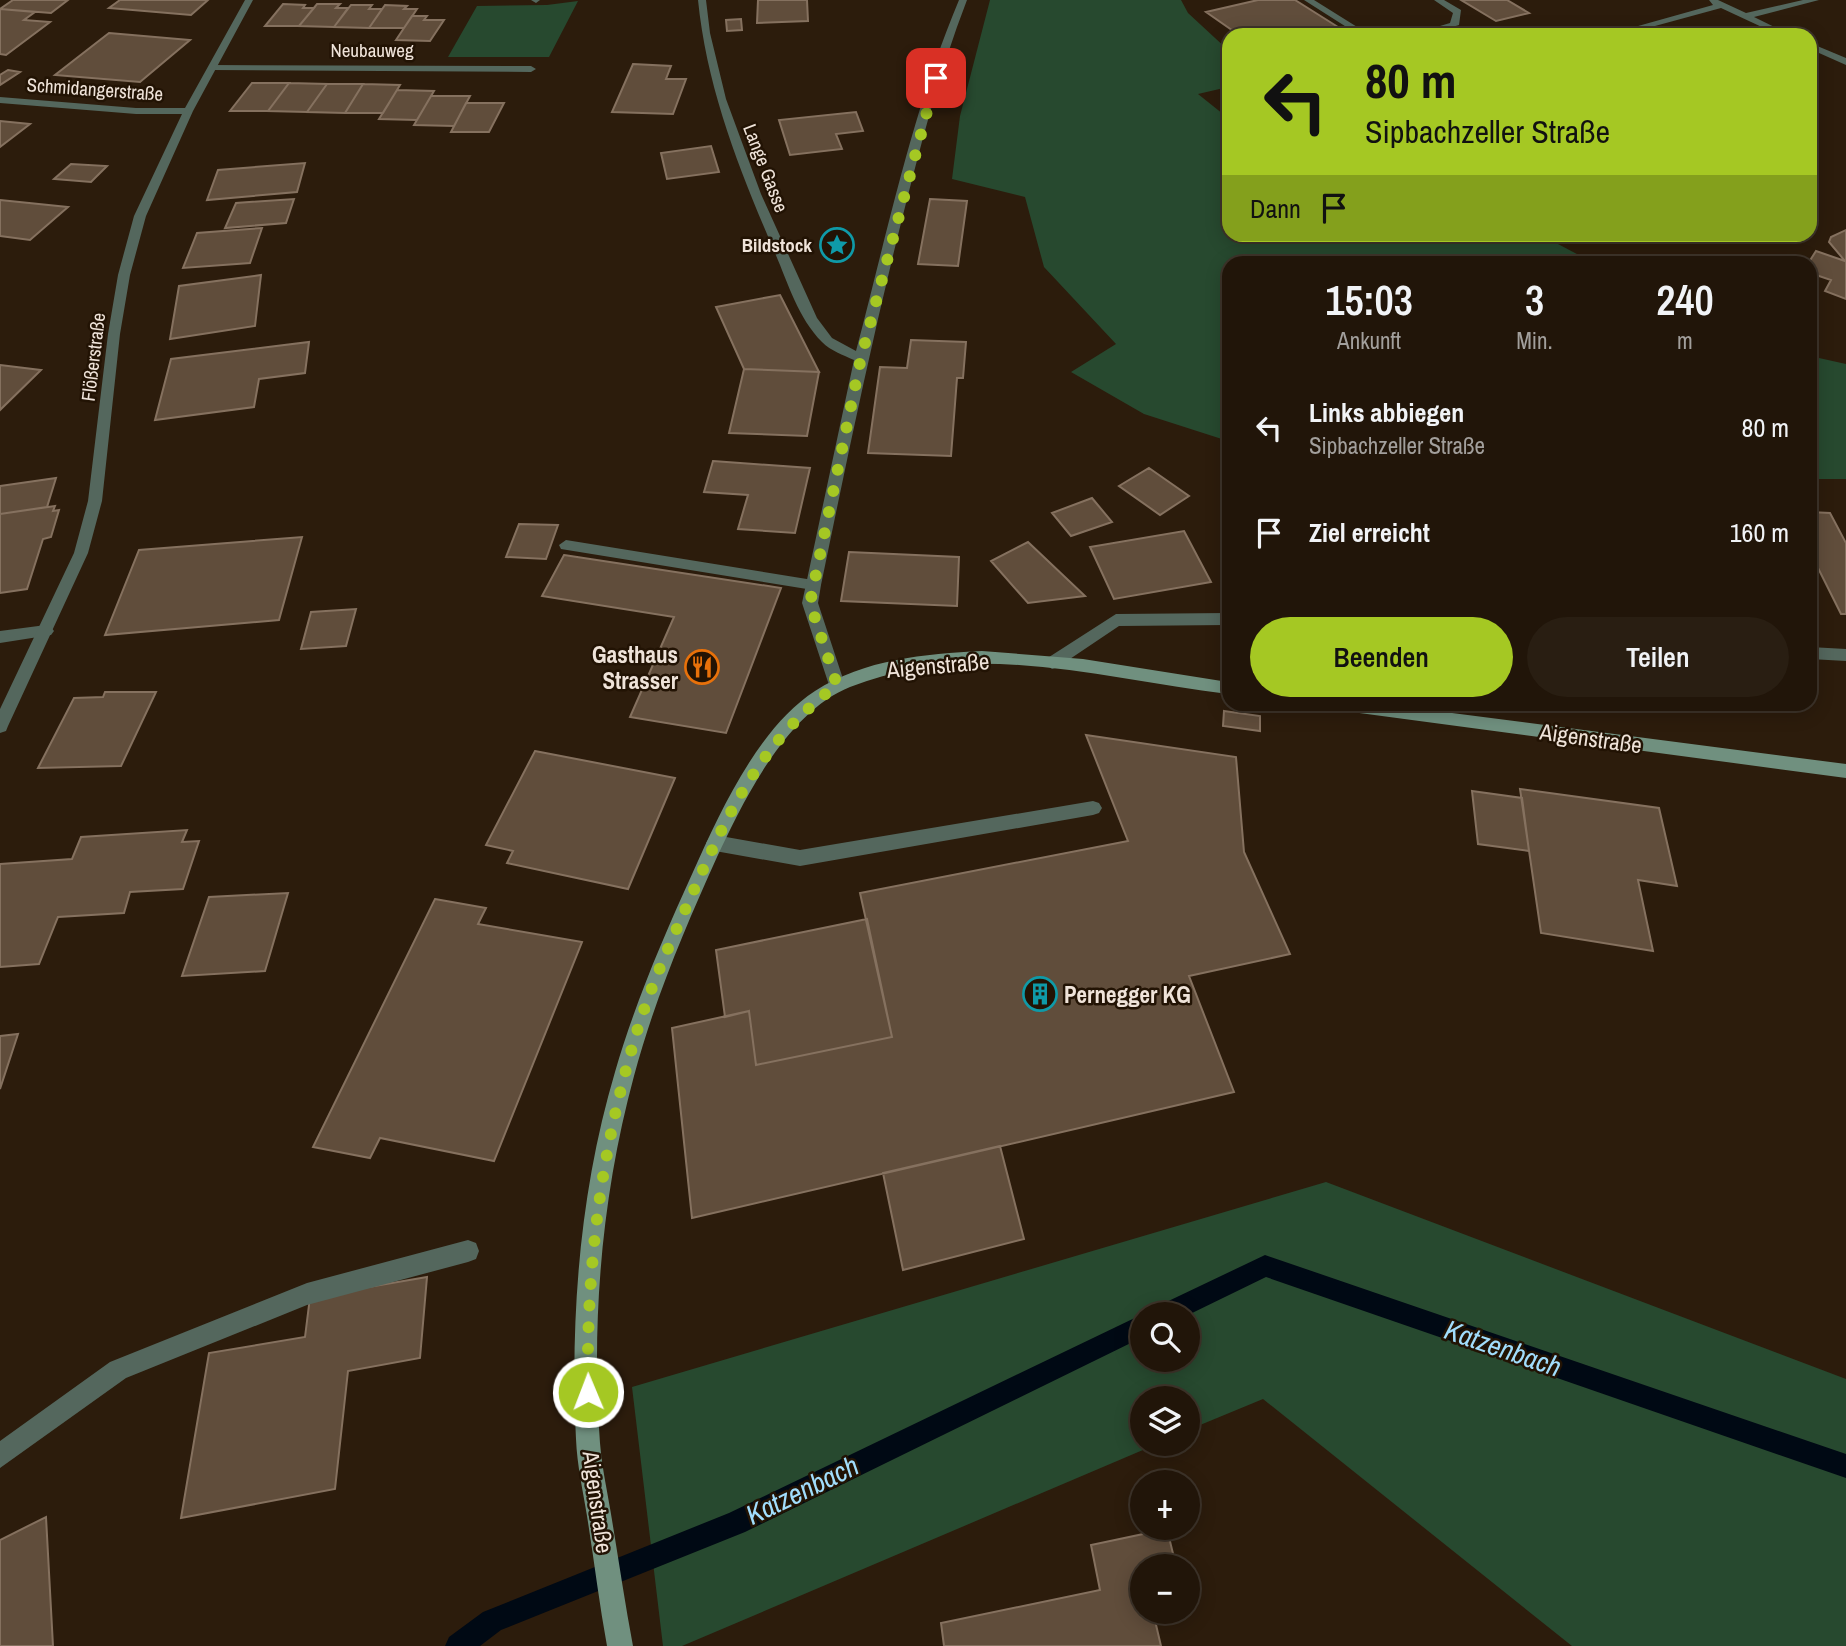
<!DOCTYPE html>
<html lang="de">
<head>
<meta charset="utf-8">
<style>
  :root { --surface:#211509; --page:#291e12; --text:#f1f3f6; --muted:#a29f9c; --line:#3e342a; --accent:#a5c823 }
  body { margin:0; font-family:"Archivo Narrow",sans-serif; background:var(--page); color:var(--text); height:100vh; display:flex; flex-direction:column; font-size:26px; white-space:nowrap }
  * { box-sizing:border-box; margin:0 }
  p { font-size:23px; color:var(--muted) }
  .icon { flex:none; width:38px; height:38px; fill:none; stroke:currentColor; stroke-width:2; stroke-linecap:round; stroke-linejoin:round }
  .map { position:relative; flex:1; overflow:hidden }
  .side { position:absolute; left:1222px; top:256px; width:595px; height:455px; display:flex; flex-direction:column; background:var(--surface); border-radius:21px; box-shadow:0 4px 18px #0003,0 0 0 2px var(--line) }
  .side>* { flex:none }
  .hud { position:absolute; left:1222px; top:28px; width:595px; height:214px; border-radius:21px; box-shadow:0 4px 18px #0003,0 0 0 2px var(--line); background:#a5c823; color:#111; overflow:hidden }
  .controls { position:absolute; left:1130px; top:1302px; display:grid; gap:14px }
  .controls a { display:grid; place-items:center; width:70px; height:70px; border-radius:50%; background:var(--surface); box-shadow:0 4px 18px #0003,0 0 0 2px var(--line); font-size:35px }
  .pin { position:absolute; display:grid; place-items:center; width:60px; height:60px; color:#fff; margin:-30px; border-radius:14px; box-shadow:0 4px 10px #0006 }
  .me { position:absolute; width:77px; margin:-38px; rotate:359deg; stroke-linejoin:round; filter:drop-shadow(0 0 5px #0008) }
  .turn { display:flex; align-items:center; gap:24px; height:147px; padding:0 28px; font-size:32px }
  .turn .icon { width:91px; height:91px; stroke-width:2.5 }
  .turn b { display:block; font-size:49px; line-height:60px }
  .then { display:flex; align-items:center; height:66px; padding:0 28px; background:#0003; gap:14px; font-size:26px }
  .eta { display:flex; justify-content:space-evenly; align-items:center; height:119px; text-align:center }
  .eta b { font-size:42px; font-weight:600; line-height:49px }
  .cta { display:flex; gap:14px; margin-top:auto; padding:14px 28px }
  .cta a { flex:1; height:80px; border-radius:42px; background:var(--accent); color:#111; font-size:28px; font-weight:600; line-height:80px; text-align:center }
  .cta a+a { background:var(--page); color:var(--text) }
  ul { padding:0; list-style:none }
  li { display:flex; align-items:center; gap:21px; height:105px; padding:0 28px }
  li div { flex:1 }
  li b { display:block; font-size:26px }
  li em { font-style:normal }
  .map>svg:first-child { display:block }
  .green { fill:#27492f; fill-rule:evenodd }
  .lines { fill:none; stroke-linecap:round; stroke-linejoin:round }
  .stream { fill:#000914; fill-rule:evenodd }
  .building { fill:#604d3b; stroke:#85715f; stroke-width:2 }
  .lane { fill:#54675d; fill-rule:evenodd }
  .street { fill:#54675d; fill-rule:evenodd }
  .secondary { fill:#70907f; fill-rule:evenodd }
  .route { stroke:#a5c823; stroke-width:12; stroke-dasharray:0 21.6 }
  .labels { text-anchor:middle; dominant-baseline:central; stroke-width:5; stroke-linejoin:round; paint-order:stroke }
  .far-street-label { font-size:19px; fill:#efe3d9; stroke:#221304 }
  .far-poi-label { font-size:19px; font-weight:bold; fill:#efe3d9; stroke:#221304; text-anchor:end }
  .poi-label { font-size:23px; font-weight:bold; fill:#efe3d9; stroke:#221304; text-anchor:end }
  .street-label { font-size:23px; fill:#efe3d9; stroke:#221304 }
  .near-water-label { font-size:28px; font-style:italic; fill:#a1ddfc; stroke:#221304 }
</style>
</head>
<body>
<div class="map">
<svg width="1846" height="1646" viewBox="0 0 1846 1646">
  <rect width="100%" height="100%" fill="#2c1c0c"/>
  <path class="green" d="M 990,0 L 1181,0 L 1188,13 L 1228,50 L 1228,87 L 1198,94 L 1228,118 L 1228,234 L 1541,235 L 1592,262 L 1228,262 L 1228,441 L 1144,414 L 1071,372 L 1116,344 L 1044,267 L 1025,197 L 952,179 L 960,116 Z
    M 578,1 L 549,57 L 448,57 L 477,6 L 547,5 Z
    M 1810,356 L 1846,364 L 1846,479 L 1810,479 Z
    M 1326,1182 L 1846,1379 L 1846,1646 L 1572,1646 L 1263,1399 L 1188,1430 L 1188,1398 L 1143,1398 L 1143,1444 L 1157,1444 L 682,1646 L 663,1646 L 632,1387 ZM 1188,1314 L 1188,1360 L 1143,1360 L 1143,1314 Z"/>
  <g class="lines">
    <path class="stream" d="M 1265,1255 L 1846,1454 L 1846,1478 L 1266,1277 L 1188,1315 L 1155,1314 L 1158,1306 Z
      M 1143,1314 L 1143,1337 L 745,1532 L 501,1630 L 480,1646 L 445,1646 L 449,1637 L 483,1612 L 729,1513 Z"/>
  </g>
  <path class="building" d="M 13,0 L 68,0 L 51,13 L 0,9 Z
    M 120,0 L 208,0 L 191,15 L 109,8 Z
    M 758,0 L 807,0 L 808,21 L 757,23 Z
    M 1258,0 L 1295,0 L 1338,27 L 1307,35 L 1239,35 L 1206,12 Z
    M 1461,0 L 1507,0 L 1529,13 L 1496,21 Z
    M 283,4 L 305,5 L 303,8 L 314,8 L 299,26 L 265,26 Z
    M 317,4 L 340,4 L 336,8 L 348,8 L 334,27 L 299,26 Z
    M 351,5 L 372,5 L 369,9 L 382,9 L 369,28 L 334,27 Z
    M 385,5 L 407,6 L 404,9 L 417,9 L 404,28 L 369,28 Z
    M 0,9 L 35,12 L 24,20 L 50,22 L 6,55 L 0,54 Z
    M 412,16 L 427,16 L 424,20 L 444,20 L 430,41 L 396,40 Z
    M 741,19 L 742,30 L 727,31 L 726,20 Z
    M 109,33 L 190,40 L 140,82 L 55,75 Z
    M 633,64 L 671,66 L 666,79 L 686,79 L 673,114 L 612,112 Z
    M 8,70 L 20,72 L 0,85 L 0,75 Z
    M 252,83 L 289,83 L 268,111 L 230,111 Z
    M 289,83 L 327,84 L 307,112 L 268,111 Z
    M 327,84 L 363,84 L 345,113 L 307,112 Z
    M 363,84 L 400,85 L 383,113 L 345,113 Z
    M 397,90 L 434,91 L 417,120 L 379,119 Z
    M 431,96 L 470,96 L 454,126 L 414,125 Z
    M 466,103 L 504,103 L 489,132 L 451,132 Z
    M 856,112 L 863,131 L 836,134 L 842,149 L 790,155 L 779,120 Z
    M 0,121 L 30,124 L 0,147 Z
    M 711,146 L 719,172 L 667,179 L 661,153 Z
    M 305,163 L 297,192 L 207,200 L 218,170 Z
    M 71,164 L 107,166 L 91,182 L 54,179 Z
    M 294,199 L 286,223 L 225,228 L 236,203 Z
    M 930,199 L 967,201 L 958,266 L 918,264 Z
    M 0,200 L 68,207 L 30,240 L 0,236 Z
    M 262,228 L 250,263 L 183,268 L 197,233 Z
    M 1846,230 L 1846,299 L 1825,291 L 1831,280 L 1810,273 L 1809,262 L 1816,251 L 1845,261 L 1829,242 L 1831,237 Z
    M 261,275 L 255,326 L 170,339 L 179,286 Z
    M 780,295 L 819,372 L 744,369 L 716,307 Z
    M 911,340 L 966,342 L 963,378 L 957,378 L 951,456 L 868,453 L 880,367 L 907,368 Z
    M 309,342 L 305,373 L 259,379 L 254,407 L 155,420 L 171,359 Z
    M 0,365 L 41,370 L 0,410 Z
    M 744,369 L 819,372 L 807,436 L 729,433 Z
    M 713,461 L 810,468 L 795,533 L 738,529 L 748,495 L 704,492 Z
    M 1149,468 L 1189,496 L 1160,515 L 1119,486 Z
    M 56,478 L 47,507 L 0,514 L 0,486 Z
    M 1092,498 L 1112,522 L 1071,536 L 1052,513 Z
    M 55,506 L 53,511 L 59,510 L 51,537 L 43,539 L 27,589 L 0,593 L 0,514 Z
    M 1810,512 L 1830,513 L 1846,543 L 1846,614 L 1841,614 L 1810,552 Z
    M 519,524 L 558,525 L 546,559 L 506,557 Z
    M 1184,531 L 1211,582 L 1114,599 L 1090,547 Z
    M 302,537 L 279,620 L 105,635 L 139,550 Z
    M 1028,542 L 1085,596 L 1028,603 L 991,561 Z
    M 849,552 L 959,557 L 957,606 L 841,601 Z
    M 564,555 L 781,588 L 726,733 L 630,717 L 674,617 L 542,596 Z
    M 356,609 L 346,646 L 301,649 L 311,612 Z
    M 105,692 L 156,692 L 121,766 L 38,768 L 74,698 L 103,697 Z
    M 1224,711 L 1260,716 L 1260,731 L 1223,726 Z
    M 1086,735 L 1236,757 L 1244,852 L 1290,954 L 1189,976 L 1234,1092 L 692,1218 L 672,1028 L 749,1011 L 756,1065 L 892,1037 L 860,893 L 1128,841 Z
    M 535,751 L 675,778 L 628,889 L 507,863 L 513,851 L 486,845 Z
    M 1520,789 L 1659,808 L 1677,886 L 1638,880 L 1653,951 L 1541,933 Z
    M 1472,791 L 1522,798 L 1529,851 L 1478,844 Z
    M 187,830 L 182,842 L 199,841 L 183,889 L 130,892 L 124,913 L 58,917 L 39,964 L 0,967 L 0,864 L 72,859 L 81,837 Z
    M 288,893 L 265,971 L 182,976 L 209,897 Z
    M 435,899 L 486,908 L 478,924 L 582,942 L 494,1161 L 380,1138 L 370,1158 L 313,1147 Z
    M 867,919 L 892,1037 L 756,1065 L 749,1011 L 725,1017 L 716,950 Z
    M 18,1034 L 0,1089 L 0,1036 Z
    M 1000,1146 L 1024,1239 L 903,1270 L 883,1173 Z
    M 427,1277 L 420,1358 L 348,1371 L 335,1489 L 181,1518 L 209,1353 L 305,1337 L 310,1297 Z
    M 46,1517 L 53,1646 L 0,1646 L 0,1540 Z
    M 1167,1529 L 1176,1566 L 1143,1566 L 1143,1612 L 1153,1612 L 1161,1646 L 944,1646 L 941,1623 L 1100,1590 L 1091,1545 Z"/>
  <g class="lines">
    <path class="lane" d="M 531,0 L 540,0 L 536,3 Z
      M 209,65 L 531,66 L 536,69 L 531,72 L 212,70 L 209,69 Z
      M 566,540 L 813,580 L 821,585 L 813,590 L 561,549 L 559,545 Z
      M 46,625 L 51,627 L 54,631 L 51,635 L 0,643 L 0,631 Z
      M 1093,801 L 1099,803 L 1102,808 L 1099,813 L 1093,815 L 800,866 L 715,851 L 709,848 L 706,843 L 709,838 L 715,835 L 800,850 Z
      M 468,1240 L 476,1243 L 479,1251 L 476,1259 L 468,1262 L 307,1305 L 126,1378 L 0,1468 L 0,1441 L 110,1362 L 307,1283 Z"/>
    <path class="street" d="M 245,0 L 253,0 L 193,111 L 146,216 L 130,275 L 120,334 L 102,501 L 88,553 L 8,726 L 6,731 L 0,733 L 0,709 L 74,553 L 88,501 L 108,334 L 118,275 L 134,216 L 182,114 L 136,114 L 0,103 L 0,97 L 136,108 L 185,108 Z
      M 698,0 L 706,0 L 710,33 L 726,99 L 761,194 L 817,318 L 832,338 L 856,351 C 887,234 912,112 959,0 L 967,0 C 939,72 920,148 901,223 C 871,343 846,464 821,585 L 818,603 L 845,685 L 837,691 L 829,685 L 802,603 L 854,360 C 843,355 831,351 822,342 C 798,318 788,283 775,253 C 740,171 707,90 698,0 Z
      M 1304,0 L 1314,0 L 1370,35 L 1359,35 Z
      M 1434,0 L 1444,0 L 1461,10 L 1459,25 L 1426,35 L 1410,35 L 1450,23 L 1453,13 Z
      M 1709,0 L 1718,0 L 1746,13 L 1803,0 L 1819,0 L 1754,17 L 1791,35 L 1779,35 L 1721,8 L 1622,35 L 1606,35 L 1713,5 Z
      M 1810,43 L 1846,58 L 1846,65 L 1810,49 Z
      M 1228,613 L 1228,625 L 1119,626 L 1058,667 L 1052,669 L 1044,663 L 1046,659 L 1116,614 Z
      M 1810,647 L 1846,649 L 1846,661 L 1810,659 Z"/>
    <path class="secondary" d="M 982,651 L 1083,659 L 1228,682 L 1228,694 C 1104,679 972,638 850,687 C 787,712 744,799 717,857 C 685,928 654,1001 634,1076 C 602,1194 591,1321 600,1443 C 602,1469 608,1494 612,1520 C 619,1562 625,1604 633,1646 L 607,1646 C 599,1603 594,1559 587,1516 C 583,1491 577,1465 576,1439 C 570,1317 580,1190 615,1072 C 635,1003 663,938 693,872 C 720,812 758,728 815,691 C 865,659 924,654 982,651 Z
      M 1329,704 L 1382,704 L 1846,764 L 1846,778 L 1337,710 Z"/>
  </g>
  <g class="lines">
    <path class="route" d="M 588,1392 C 586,1267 601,1148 638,1028 C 653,980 674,935 694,890 C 730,808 763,740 837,685 L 810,603 L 861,358 L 936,78"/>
  </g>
  <defs>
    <g id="sight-ring" transform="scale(1.75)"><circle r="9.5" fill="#221304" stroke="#0f9aa8" stroke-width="1.5"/><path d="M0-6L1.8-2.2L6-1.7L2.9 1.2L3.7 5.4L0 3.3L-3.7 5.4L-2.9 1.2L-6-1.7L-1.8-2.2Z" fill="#0f9aa8"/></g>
    <g id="restaurant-ring" transform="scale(1.75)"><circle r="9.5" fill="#221304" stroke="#e8710a" stroke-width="1.5"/><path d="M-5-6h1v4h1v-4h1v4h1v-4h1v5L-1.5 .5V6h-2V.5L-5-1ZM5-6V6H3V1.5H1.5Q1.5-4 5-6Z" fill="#e8710a"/></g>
    <g id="building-ring" transform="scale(1.75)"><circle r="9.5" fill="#221304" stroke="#0f9aa8" stroke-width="1.5"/><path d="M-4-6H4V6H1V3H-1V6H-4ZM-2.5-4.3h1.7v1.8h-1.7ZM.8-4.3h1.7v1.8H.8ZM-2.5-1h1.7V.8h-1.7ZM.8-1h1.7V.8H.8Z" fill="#0f9aa8"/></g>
  </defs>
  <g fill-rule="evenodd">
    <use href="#sight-ring" x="837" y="245"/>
    <use href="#restaurant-ring" x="702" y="667"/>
    <use href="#building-ring" x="1040" y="994"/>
  </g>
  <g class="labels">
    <g class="far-street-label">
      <text x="372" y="50">Neubauweg</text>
      <text transform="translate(95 89) rotate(4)">Schmidangerstraße</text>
      <text transform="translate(766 168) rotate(69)">Lange Gasse</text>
      <text transform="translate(93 357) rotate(-83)">Flößerstraße</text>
    </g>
    <g class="far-poi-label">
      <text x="812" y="245">Bildstock</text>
    </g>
    <g class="poi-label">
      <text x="678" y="654">Gasthaus<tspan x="678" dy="26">Strasser</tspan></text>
      <text x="1064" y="994" text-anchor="start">Pernegger KG</text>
    </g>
    <g class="street-label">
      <text transform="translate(938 665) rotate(-5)">Aigenstraße</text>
      <text transform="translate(1591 738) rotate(8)">Aigenstraße</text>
      <text transform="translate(598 1502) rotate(82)">Aigenstraße</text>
    </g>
    <g class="near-water-label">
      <text transform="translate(1503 1348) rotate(19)">Katzenbach</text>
      <text transform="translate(802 1490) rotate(-26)">Katzenbach</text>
    </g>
  </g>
</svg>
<div class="controls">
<a><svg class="icon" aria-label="search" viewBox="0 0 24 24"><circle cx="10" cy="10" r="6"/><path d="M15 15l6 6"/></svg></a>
<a><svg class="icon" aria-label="layers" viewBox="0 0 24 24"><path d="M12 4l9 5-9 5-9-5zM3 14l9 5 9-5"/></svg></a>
<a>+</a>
<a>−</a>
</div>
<div class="pin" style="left:936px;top:78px;background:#d93025"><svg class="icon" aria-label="arrive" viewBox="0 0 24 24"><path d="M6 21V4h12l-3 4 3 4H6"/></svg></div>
<svg class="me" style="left:588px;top:1392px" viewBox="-20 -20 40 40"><circle r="17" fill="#a5c823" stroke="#fff" stroke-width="3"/><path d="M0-11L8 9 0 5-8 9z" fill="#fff"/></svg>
<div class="hud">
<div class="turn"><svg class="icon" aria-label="left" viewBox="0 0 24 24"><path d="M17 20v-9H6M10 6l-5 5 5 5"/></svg><div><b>80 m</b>Sipbachzeller Straße</div></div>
<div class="then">Dann<svg class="icon" aria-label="arrive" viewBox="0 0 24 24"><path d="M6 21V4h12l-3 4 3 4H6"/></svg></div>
</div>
<section class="side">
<div class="eta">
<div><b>15:03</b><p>Ankunft</p></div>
<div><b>3</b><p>Min.</p></div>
<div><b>240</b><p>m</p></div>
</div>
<ul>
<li><svg class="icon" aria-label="left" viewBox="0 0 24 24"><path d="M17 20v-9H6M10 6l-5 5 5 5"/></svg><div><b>Links abbiegen</b><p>Sipbachzeller Straße</p></div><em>80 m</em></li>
<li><svg class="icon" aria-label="arrive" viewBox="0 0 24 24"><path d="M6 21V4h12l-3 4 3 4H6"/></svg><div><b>Ziel erreicht</b></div><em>160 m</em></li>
</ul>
<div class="cta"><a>Beenden</a><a>Teilen</a></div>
</section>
</div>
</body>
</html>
